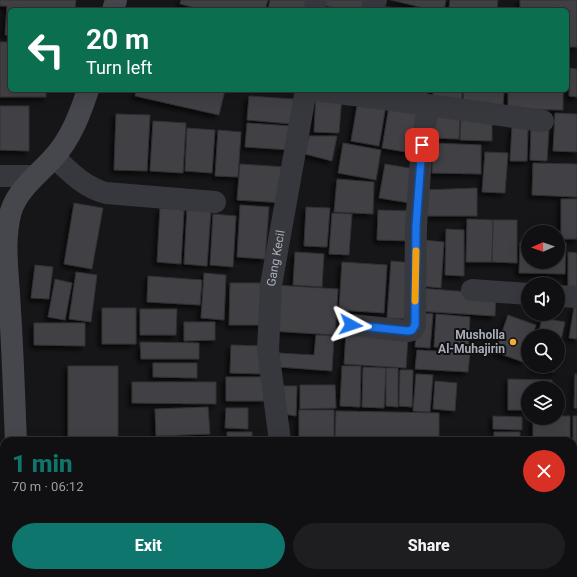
<!DOCTYPE html>
<html lang="en">
<head>
<meta charset="utf-8">
<style>
  :root { --surface:#101012; --page:#1e1e20; --text:#f1f3f6; --muted:#9c9d9f; --line:#303032; --accent:#0f766e }
  body { margin:0; font-family:Roboto,sans-serif; background:var(--page); color:var(--text); height:100vh; display:flex; flex-direction:column; font-size:15px; white-space:nowrap }
  * { box-sizing:border-box; margin:0 }
  p { font-size:13px; color:var(--muted) }
  .icon { flex:none; width:22px; height:22px; fill:none; stroke:currentColor; stroke-width:2; stroke-linecap:round; stroke-linejoin:round }
  .map { position:relative; flex:1; overflow:hidden }
  .panel { position:absolute; left:0px; top:437px; width:577px; height:140px; display:flex; flex-direction:column; background:var(--surface); border-radius:12px 12px 0 0; box-shadow:0 4px 16px #0002,0 0 0 1px var(--line) }
  .panel>* { flex:none }
  .banner { position:absolute; left:8px; top:8px; width:561px; height:84px; border-radius:6px; box-shadow:0 4px 16px #0002,0 0 0 1px var(--line); background:#0b6e4f; color:#fff; overflow:hidden }
  .needle { width:26px; rotate:268deg }
  .fabs { position:absolute; left:521px; top:225px; display:grid; gap:8px }
  .fabs a { display:grid; place-items:center; width:44px; height:44px; border-radius:50%; background:var(--surface); box-shadow:0 4px 16px #0002,0 0 0 1px var(--line); font-size:20px }
  .pin { position:absolute; display:grid; place-items:center; width:34px; height:34px; color:#fff; margin:-17px; border-radius:8px; box-shadow:0 2px 6px #0006 }
  .me { position:absolute; width:44px; margin:-22px; rotate:95deg; stroke-linejoin:round; filter:drop-shadow(0 0 3px #0008) }
  .turn { display:flex; align-items:center; gap:14px; height:84px; padding:0 12px; font-size:18px }
  .turn .icon { width:52px; height:52px; stroke-width:2.5 }
  .turn b { display:block; font-size:28px; line-height:34px }
  .round { display:grid; place-items:center; flex:none; width:42px; height:42px; border-radius:21px; background:var(--page) }
  .summary { display:flex; align-items:center; justify-content:space-between; height:68px; padding:0 12px }
  h1 { font-size:24px; font-weight:800; line-height:30px; color:var(--accent) }
  .primary-button { display:flex; gap:8px; margin-top:auto; padding:8px 12px }
  .primary-button a { flex:1; height:46px; border-radius:24px; background:var(--accent); color:#fff; font-size:16px; font-weight:800; line-height:46px; text-align:center }
  .primary-button a+a { background:var(--page); color:var(--text) }
  .map>svg:first-child { display:block }
  .building { fill:#404145; stroke:#303034; filter:url(#shadow) }
  .lines { fill:none; stroke-linecap:round; stroke-linejoin:round }
  .street { stroke:#37383d; stroke-width:22 }
  .secondary { stroke:#45474d; stroke-width:22 }
  .route-casing { stroke:#114b97; stroke-width:10 }
  .route { stroke:#1a73e8; stroke-width:7 }
  .slow { stroke:#f59e0b; stroke-width:7 }
  .poi-dot { fill:#f2b134; stroke:#111113; stroke-width:1.5 }
  .labels { text-anchor:middle; dominant-baseline:central; stroke-width:4; stroke-linejoin:round; paint-order:stroke }
  .street-label { font-size:12px; fill:#a8adb8; stroke:#111113 }
  .poi-label { font-size:12px; font-weight:bold; fill:#a8adb8; stroke:#111113; text-anchor:end }
</style>
</head>
<body>
<div class="map">
<svg width="577" height="577" viewBox="0 0 577 577">
  <defs>
    <filter id="shadow"><feDropShadow dx="-3.5" dy="3.5" stdDeviation="2" flood-color="#0009"/></filter>
  </defs>
  <rect width="100%" height="100%" fill="#161618"/>
  <path class="building" d="M 0,0 L 76,0 L 75,10 L 10,10 L 10,35 L 5,35 L 7,6 L 0,6 Z
    M 181,0 L 268,0 L 265,10 L 204,10 L 180,4 Z
    M 270,0 L 310,0 L 309,10 L 268,10 Z
    M 324,0 L 367,0 L 365,10 L 343,10 L 323,5 Z
    M 391,0 L 446,0 L 444,10 L 432,10 Z
    M 450,0 L 498,0 L 497,10 L 449,9 Z
    M 520,0 L 577,0 L 577,47 L 567,47 L 567,10 L 520,10 Z
    M 373,5 L 410,10 L 372,10 Z
    M 0,42 L 10,42 L 10,90 L 46,90 L 46,97 L 0,97 Z
    M 570,68 L 577,69 L 577,97 L 569,96 Z
    M 136,90 L 225,90 L 219,115 L 135,96 Z
    M 394,90 L 428,90 L 427,96 Z
    M 433,90 L 462,90 L 462,100 L 433,99 Z
    M 464,90 L 504,90 L 503,105 L 463,104 Z
    M 508,90 L 563,90 L 563,110 L 508,109 Z
    M 316,95 L 342,96 L 339,133 L 314,132 Z
    M 249,96 L 294,99 L 292,124 L 247,120 Z
    M 358,100 L 386,105 L 379,146 L 351,141 Z
    M 0,106 L 29,106 L 29,151 L 0,150 Z
    M 389,106 L 419,111 L 412,153 L 382,148 Z
    M 555,113 L 577,114 L 577,152 L 553,151 Z
    M 116,114 L 150,115 L 147,171 L 114,170 Z
    M 430,114 L 460,114 L 459,139 L 429,138 Z
    M 461,119 L 492,120 L 492,141 L 460,140 Z
    M 153,121 L 186,123 L 183,173 L 150,171 Z
    M 247,123 L 292,126 L 290,150 L 245,147 Z
    M 512,127 L 528,128 L 527,161 L 510,161 Z
    M 531,127 L 549,128 L 547,161 L 530,160 Z
    M 187,128 L 215,130 L 212,173 L 185,171 Z
    M 218,130 L 241,132 L 238,177 L 215,176 Z
    M 309,136 L 337,136 L 332,161 L 305,154 Z
    M 343,143 L 381,150 L 376,180 L 338,173 Z
    M 433,143 L 481,145 L 481,174 L 432,173 Z
    M 485,152 L 508,153 L 505,193 L 482,192 Z
    M 533,163 L 577,164 L 577,197 L 532,195 Z
    M 240,164 L 286,167 L 284,203 L 237,200 Z
    M 385,164 L 415,169 L 410,203 L 379,198 Z
    M 337,179 L 374,182 L 373,214 L 334,212 Z
    M 477,188 L 477,216 L 423,216 L 422,190 Z
    M 561,199 L 577,199 L 577,239 L 561,239 Z
    M 74,203 L 103,208 L 92,269 L 64,264 Z
    M 240,205 L 269,207 L 265,259 L 237,257 Z
    M 306,207 L 330,208 L 327,247 L 304,246 Z
    M 160,208 L 184,210 L 181,264 L 157,262 Z
    M 187,208 L 211,210 L 207,266 L 184,264 Z
    M 378,210 L 411,211 L 410,241 L 377,240 Z
    M 332,213 L 352,214 L 349,255 L 329,254 Z
    M 213,214 L 236,216 L 233,267 L 210,265 Z
    M 467,219 L 493,220 L 492,262 L 466,262 Z
    M 493,220 L 517,220 L 517,263 L 492,262 Z
    M 446,229 L 464,230 L 464,276 L 445,275 Z
    M 424,240 L 444,242 L 441,288 L 421,286 Z
    M 520,242 L 528,242 L 528,262 L 558,262 L 558,243 L 566,243 L 565,274 L 519,273 Z
    M 295,252 L 324,254 L 322,287 L 293,285 Z
    M 568,252 L 577,253 L 577,295 L 568,295 Z
    M 391,261 L 414,263 L 410,319 L 387,318 Z
    M 342,262 L 387,265 L 384,313 L 339,310 Z
    M 35,265 L 53,267 L 49,299 L 31,298 Z
    M 76,272 L 97,275 L 91,322 L 69,319 Z
    M 204,273 L 226,275 L 224,320 L 201,318 Z
    M 148,276 L 202,280 L 200,305 L 147,302 Z
    M 55,279 L 72,283 L 65,320 L 48,317 Z
    M 230,283 L 267,283 L 266,325 L 229,325 Z
    M 274,285 L 338,289 L 335,335 L 271,331 Z
    M 418,288 L 496,294 L 495,316 L 416,311 Z
    M 574,307 L 577,307 L 577,339 L 569,338 Z
    M 102,308 L 136,308 L 136,344 L 102,344 Z
    M 140,309 L 177,309 L 176,335 L 140,335 Z
    M 418,313 L 433,314 L 430,348 L 415,347 Z
    M 436,314 L 470,317 L 468,349 L 434,347 Z
    M 508,315 L 536,325 L 532,336 L 528,336 L 528,348 L 523,362 L 495,352 Z
    M 542,318 L 565,322 L 558,353 L 558,336 L 538,336 Z
    M 184,322 L 215,322 L 215,340 L 184,341 Z
    M 34,323 L 85,323 L 85,346 L 34,345 Z
    M 346,333 L 408,337 L 406,368 L 344,364 Z
    M 316,335 L 334,336 L 332,371 L 279,367 L 279,353 L 314,355 Z
    M 140,342 L 199,343 L 199,359 L 141,359 Z
    M 231,345 L 265,346 L 264,374 L 230,373 Z
    M 417,350 L 470,353 L 468,372 L 415,369 Z
    M 153,363 L 197,363 L 197,378 L 153,377 Z
    M 68,366 L 118,366 L 118,439 L 68,439 Z
    M 342,366 L 361,366 L 360,407 L 340,406 Z
    M 532,366 L 555,366 L 554,372 L 531,367 Z
    M 363,367 L 386,368 L 384,408 L 362,407 Z
    M 386,368 L 398,368 L 398,407 L 386,406 Z
    M 400,370 L 413,370 L 412,407 L 399,406 Z
    M 416,374 L 433,375 L 430,412 L 413,411 Z
    M 575,374 L 577,374 L 577,408 L 574,408 Z
    M 226,377 L 264,377 L 264,401 L 226,401 Z
    M 508,379 L 552,380 L 552,388 L 528,388 L 528,410 L 508,410 Z
    M 435,381 L 457,383 L 455,411 L 433,409 Z
    M 132,382 L 216,382 L 216,404 L 132,403 Z
    M 300,385 L 335,385 L 336,408 L 300,409 Z
    M 278,386 L 297,386 L 296,416 L 278,413 Z
    M 208,407 L 210,434 L 156,436 L 155,409 Z
    M 226,408 L 248,408 L 248,429 L 225,428 Z
    M 299,410 L 334,410 L 334,439 L 299,438 Z
    M 336,411 L 439,413 L 439,441 L 335,441 Z
    M 493,416 L 522,417 L 522,430 L 493,429 Z
    M 558,416 L 570,416 L 570,441 L 533,441 L 533,418 L 558,418 Z
    M 573,416 L 577,416 L 577,454 L 573,454 Z
    M 227,432 L 252,432 L 252,441 L 227,441 Z
    M 494,432 L 520,432 L 520,441 L 494,441 Z
    M 573,476 L 577,476 L 577,496 L 573,496 Z
    M 573,502 L 577,502 L 577,541 L 573,541 Z
    M 69,573 L 122,573 L 122,577 L 69,577 Z
    M 138,573 L 198,573 L 198,577 L 138,577 Z
    M 236,573 L 291,573 L 291,577 L 236,577 Z
    M 414,573 L 462,573 L 462,577 L 414,577 Z
    M 537,573 L 570,573 L 570,577 L 537,577 Z"/>
  <g class="lines">
    <g class="street">
      <path d="M 315,10 L 316,0"/>
      <path d="M 372,10 L 373,5 L 376,0"/>
      <path d="M 314,90 L 362,96 L 363,90"/>
      <path d="M 362,96 L 543,121"/>
      <path d="M 54,157 C 70,172 84,187 106,193 L 215,202"/>
      <path d="M 0,176 L 34,176"/>
      <path d="M 472,290 L 528,294"/>
      <path d="M 558,296 L 577,297"/>
      <path d="M 351,325 L 408,331 L 412,330 L 415,325 L 416,226 L 422,145 L 428,106"/>
      <path id="s1" d="M 280,441 L 268,350 L 271,285 L 306,90"/>
      <path d="M 0,551 L 4,550"/>
      <path d="M 296,573 L 296,577"/>
      <path d="M 411,577 L 411,573"/>
    </g>
    <path class="secondary" d="M 113,10 L 116,0
      M 16,441 C 14,398 13,354 10,311 C 9,279 2,242 11,211 C 18,189 39,174 54,157 C 71,138 80,114 88,90
      M 19,573 L 19,577"/>
  </g>
  <g class="lines">
    <g class="route-casing">
      <path id="route" d="M 351,325 L 408,331 L 412,330 L 415,325 L 416,226 L 422,145"/>
    </g>
    <use href="#route" class="route"/>
    <path class="slow" d="M 415,301 L 416,251"/>
  </g>
  <circle class="poi-dot" cx="513" cy="342" r="4"/>
  <g class="labels">
    <g class="street-label">
      <text stroke="none"><textPath href="#s1" startOffset="184">Gang Kecil</textPath></text>
    </g>
    <g class="poi-label">
      <text x="505" y="335">Musholla<tspan x="505" dy="14">Al-Muhajirin</tspan></text>
    </g>
  </g>
</svg>
<div class="fabs">
<a><svg class="needle" viewBox="-14 -14 28 28"><path d="M0-13l5 13h-10z" fill="#e53935"/><path d="M0 13l5-13h-10z" fill="#9c9d9f"/></svg></a>
<a><svg class="icon" aria-label="sound" viewBox="0 0 24 24"><path d="M4 9h4l5-4v14l-5-4H4zM17 9q2 3 0 6"/></svg></a>
<a><svg class="icon" aria-label="search" viewBox="0 0 24 24"><circle cx="10" cy="10" r="6"/><path d="M15 15l6 6"/></svg></a>
<a><svg class="icon" aria-label="layers" viewBox="0 0 24 24"><path d="M12 4l9 5-9 5-9-5zM3 14l9 5 9-5"/></svg></a>
</div>
<div class="pin" style="left:422px;top:145px;background:#d93025"><svg class="icon" aria-label="arrive" viewBox="0 0 24 24"><path d="M6 21V4h12l-3 4 3 4H6"/></svg></div>
<svg class="me" style="left:351px;top:325px" viewBox="-20 -20 40 40"><path d="M0-17L14 15 0 8-14 15z" fill="#1a73e8" stroke="#fff" stroke-width="4"/></svg>
<div class="banner">
<div class="turn"><svg class="icon" aria-label="left" viewBox="0 0 24 24"><path d="M17 20v-9H6M10 6l-5 5 5 5"/></svg><div><b>20 m</b>Turn left</div></div>
</div>
<section class="panel">
<div class="summary"><div><h1>1 min</h1><p>70 m · 06:12</p></div><a class="round" style="background:#d93025;color:#fff"><svg class="icon" aria-label="close" viewBox="0 0 24 24"><path d="M6 6l12 12M18 6L6 18"/></svg></a></div>
<div class="primary-button"><a>Exit</a><a>Share</a></div>
</section>
</div>
</body>
</html>
